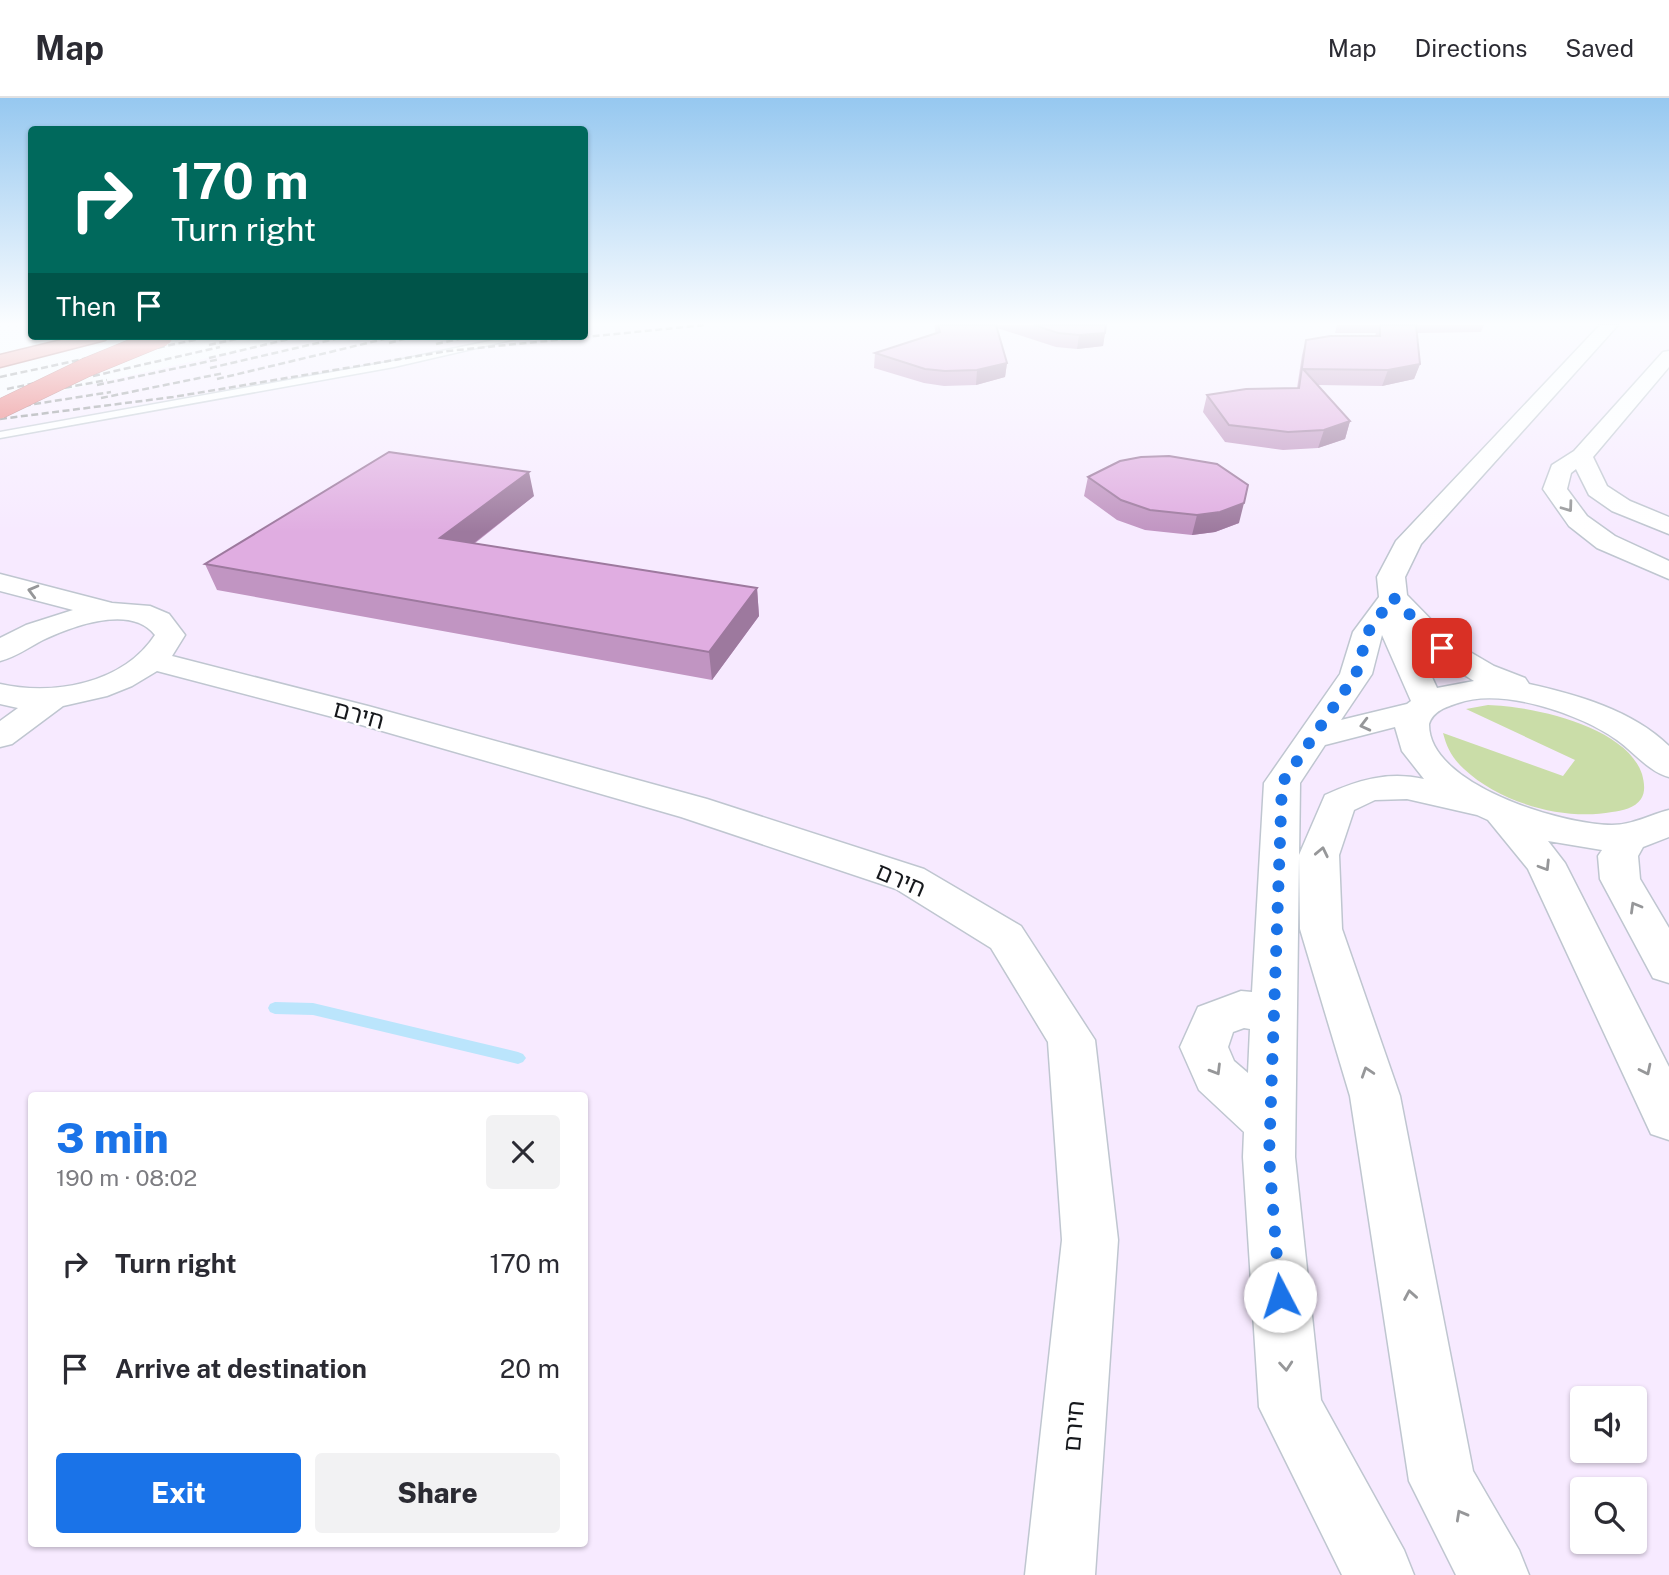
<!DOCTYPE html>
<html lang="en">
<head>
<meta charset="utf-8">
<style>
  :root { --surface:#fff; --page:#f2f2f3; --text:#2b2b33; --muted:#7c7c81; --line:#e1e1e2; --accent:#1a73e8 }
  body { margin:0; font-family:"Public Sans","Noto Sans Hebrew",sans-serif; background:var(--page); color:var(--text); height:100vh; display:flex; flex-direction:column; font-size:26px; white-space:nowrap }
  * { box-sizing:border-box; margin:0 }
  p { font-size:23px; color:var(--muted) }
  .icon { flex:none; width:38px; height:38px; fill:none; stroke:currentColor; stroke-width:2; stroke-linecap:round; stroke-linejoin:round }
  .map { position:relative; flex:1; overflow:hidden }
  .details { position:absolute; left:28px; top:994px; width:560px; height:455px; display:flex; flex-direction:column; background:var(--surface); border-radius:7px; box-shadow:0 2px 5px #0004 }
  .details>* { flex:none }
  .hud { position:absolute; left:28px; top:28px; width:560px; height:214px; border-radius:7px; box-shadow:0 2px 5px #0004; background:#00695c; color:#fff; overflow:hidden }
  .buttons { position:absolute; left:1570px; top:1288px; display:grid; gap:14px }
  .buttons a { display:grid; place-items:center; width:77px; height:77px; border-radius:7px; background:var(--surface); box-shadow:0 2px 5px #0004; font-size:35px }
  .pin { position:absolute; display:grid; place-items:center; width:60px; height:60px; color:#fff; margin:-30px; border-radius:14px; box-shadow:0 4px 10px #0006 }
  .me { position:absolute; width:77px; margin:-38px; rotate:355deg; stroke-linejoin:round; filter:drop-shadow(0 0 5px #0008) }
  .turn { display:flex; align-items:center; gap:24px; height:147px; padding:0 28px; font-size:32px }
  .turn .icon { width:91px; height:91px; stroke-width:2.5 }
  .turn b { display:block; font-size:49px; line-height:60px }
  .then { display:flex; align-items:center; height:66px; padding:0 28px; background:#0003; gap:14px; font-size:26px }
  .round { display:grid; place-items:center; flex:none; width:74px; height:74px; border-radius:7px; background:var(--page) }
  .headline { display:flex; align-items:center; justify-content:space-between; height:119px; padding:0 28px }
  h1 { font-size:42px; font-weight:800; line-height:52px; color:var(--accent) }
  .action { display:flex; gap:14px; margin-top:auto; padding:14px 28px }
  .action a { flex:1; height:80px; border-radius:7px; background:var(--accent); color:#fff; font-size:28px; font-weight:800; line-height:80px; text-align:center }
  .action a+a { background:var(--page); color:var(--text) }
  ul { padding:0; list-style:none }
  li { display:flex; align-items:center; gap:21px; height:105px; padding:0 28px }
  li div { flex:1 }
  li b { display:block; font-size:26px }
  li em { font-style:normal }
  header { display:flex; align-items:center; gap:42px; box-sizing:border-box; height:98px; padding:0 35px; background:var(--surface); border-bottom:2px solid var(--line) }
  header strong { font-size:33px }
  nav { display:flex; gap:38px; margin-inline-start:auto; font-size:24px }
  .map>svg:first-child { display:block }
  .industrial { fill:#f7eaff; fill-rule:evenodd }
  .green { fill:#cadda8 }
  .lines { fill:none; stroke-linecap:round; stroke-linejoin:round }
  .stream { fill:#bbe5fc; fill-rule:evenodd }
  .service-casing { stroke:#bfc6d0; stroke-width:3 }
  .minor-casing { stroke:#bfc6d0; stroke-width:3 }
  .trunk-casing { stroke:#9e4b4e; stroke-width:3 }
  .service { fill:#fff; fill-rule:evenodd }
  .minor { fill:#fff; fill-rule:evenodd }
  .trunk { fill:#ec8687; fill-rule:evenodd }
  .rail { stroke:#808286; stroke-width:2.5; stroke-dasharray:7 3.5; stroke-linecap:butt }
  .motorway-bridge-casing { stroke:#9e4b4e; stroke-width:20; stroke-linecap:butt }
  .motorway-bridge { stroke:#e86769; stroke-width:19 }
  .wall { fill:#c195c2 }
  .shaded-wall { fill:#9d799e }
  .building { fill:#e0ade1; stroke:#9d799e; stroke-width:2 }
  .oneway { stroke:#969799 }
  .route { stroke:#1a73e8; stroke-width:12; stroke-dasharray:0 21.6 }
  .labels { text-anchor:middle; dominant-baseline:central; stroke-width:5; stroke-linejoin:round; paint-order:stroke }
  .street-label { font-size:24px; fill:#16181c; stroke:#fff }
</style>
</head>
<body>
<header>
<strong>Map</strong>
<nav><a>Map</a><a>Directions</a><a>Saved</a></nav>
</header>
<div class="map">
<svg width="1669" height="1477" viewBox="0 0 1669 1477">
  <rect width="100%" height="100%" fill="#f7fafe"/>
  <path class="industrial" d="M 585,227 L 1669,227 L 1669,1477 L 0,1477 L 0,307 L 304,238 L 584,238 ZM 32,998 L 584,998 L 584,1446 L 32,1446 ZM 1582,1300 L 1634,1300 L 1634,1353 L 1582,1353 ZM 1582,1391 L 1634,1391 L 1634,1444 L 1582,1444 Z"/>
  <path class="green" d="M 1488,607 C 1532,608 1626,628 1642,676 C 1644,684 1646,693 1641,701 C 1635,710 1622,713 1612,714 C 1564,723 1500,705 1464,671 C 1452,660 1447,650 1443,635 L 1563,678 L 1575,662 L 1466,611 Z"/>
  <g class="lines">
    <path class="stream" d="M 275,904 L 313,905 L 518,954 L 523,956 L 526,960 L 523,964 L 518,966 L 313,917 L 275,916 L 270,914 L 268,910 L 270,906 Z"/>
    <g class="service-casing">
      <path id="service" d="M 513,238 L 528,238 L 394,269 L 0,340 L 0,334 L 394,263 Z"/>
    </g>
    <g class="minor-casing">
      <path id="minor" d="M 1600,227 L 1618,227 L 1421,446 L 1405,479 L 1407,497 L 1453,544 L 1494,568 L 1525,580 L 1529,586 C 1578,597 1632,612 1669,648 L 1669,679 C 1649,674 1634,654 1617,642 C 1581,616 1502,589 1458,605 C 1446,609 1433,613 1429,626 C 1428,687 1563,727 1612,727 C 1633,727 1649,717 1669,712 L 1669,739 L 1643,749 L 1638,758 L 1640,781 L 1669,830 L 1669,885 L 1653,880 L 1600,781 L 1598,758 L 1602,752 L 1548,743 L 1565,765 L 1669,969 L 1669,1042 L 1651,1036 L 1528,771 L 1488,722 L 1477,717 L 1407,701 L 1375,702 L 1354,712 L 1339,757 L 1342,831 L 1400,998 L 1473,1373 L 1519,1452 L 1529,1477 L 1456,1477 L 1409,1383 L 1350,998 L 1300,831 L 1299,757 L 1325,697 C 1358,682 1388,673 1424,681 L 1402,653 L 1395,629 L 1325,647 L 1300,685 L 1295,1059 L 1321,1302 L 1404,1452 L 1414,1477 L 1342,1477 L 1259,1309 L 1243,1059 L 1244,1034 L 1199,992 L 1180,949 L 1198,909 L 1241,893 L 1252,894 L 1264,685 L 1340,576 L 1353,534 L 1379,499 L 1377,479 L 1396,443 ZM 1412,536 L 1431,556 L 1474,583 L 1437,590 ZM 1382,537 L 1411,603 L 1407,606 L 1341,622 L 1372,576 ZM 1244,930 L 1250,931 L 1248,975 L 1234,963 L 1228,949 L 1233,934 Z
        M 1669,253 L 1669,269 L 1593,359 L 1607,388 L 1630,403 L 1669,419 L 1669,436 L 1612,413 L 1589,397 L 1576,371 L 1571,375 L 1567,391 L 1587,418 L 1615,438 L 1669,463 L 1669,481 L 1597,450 L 1569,428 L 1543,391 L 1552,367 L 1574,353 L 1663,254 Z
        M 0,476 L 112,505 L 150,508 L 169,516 L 185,537 L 172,558 L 368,608 L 707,701 L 924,771 L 1021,828 L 1095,942 L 1118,1142 L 1095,1477 L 1025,1477 L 1062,1142 L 1048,944 L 991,850 L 896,791 L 681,719 L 344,622 L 157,573 L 132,588 L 107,598 L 63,608 L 12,646 L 0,649 L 0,623 L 18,610 L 0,606 L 0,586 C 53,598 123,586 155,537 C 131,506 73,528 43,542 C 29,549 16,559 0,563 L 0,540 L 26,527 L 73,512 L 0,493 Z"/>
    </g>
    <g class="trunk-casing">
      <path id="trunk" d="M 78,238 L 108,238 L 105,242 L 0,269 L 0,257 Z"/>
    </g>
    <use href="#service" class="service"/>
    <use href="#minor" class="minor"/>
    <use href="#trunk" class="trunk"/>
    <path class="rail" d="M 389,245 L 415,238
      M 436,246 L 472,238
      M 209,247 L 250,238
      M 209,260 L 302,238
      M 86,265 L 213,238
      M 210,270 L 348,238
      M 93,278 L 220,249
      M 0,279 L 93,259
      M 217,281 L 397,238
      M 97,287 L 220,261
      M 7,291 L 103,271
      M 101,300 L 224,275
      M 3,301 L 107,282
      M 3,311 L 111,294
      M 0,321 L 173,299 L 448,253 L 704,227"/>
    <g class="motorway-bridge-casing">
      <path id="motorway-bridge" d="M 0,311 L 85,270 L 163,238"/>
    </g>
    <use href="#motorway-bridge" class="motorway-bridge"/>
  </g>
  <path class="wall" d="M 934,227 L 1106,227 L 1103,248 L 1077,251 L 1056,249 L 997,230 L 1007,265 L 1005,279 L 976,287 L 944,288 L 924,285 L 874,270 L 875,255 L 936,236 Z
    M 1337,227 L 1484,227 L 1481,234 L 1417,235 L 1420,266 L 1414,281 L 1382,288 L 1318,287 L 1350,323 L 1345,341 L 1318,350 L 1283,352 L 1225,344 L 1203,314 L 1207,297 L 1297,290 L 1302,257 L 1306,242 L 1375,238 L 1376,235 L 1335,235 Z
    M 1088,379 L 1239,425 L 1215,434 L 1192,437 L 1145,432 L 1117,422 L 1084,398 Z
    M 534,398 L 474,446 L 757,490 L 759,518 L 712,582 L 217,492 L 205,466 Z"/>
  <path class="shaded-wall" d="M 1105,235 L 1103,248 L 1077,251 L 1079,237 Z
    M 1007,265 L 1005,279 L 976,287 L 977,272 Z
    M 1420,266 L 1414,281 L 1382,288 L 1388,272 Z
    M 1350,323 L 1345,341 L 1318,350 L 1324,332 Z
    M 529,374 L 534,398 L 447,466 L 440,440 Z
    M 1244,405 L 1239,425 L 1215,434 L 1192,437 L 1197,417 Z
    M 757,490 L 759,518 L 712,582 L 709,554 Z"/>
  <path class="building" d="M 938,227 L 996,227 L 1007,265 L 977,272 L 945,273 L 925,271 L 875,255 L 940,234 Z
    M 1034,227 L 1106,227 L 1105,235 L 1079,237 L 1058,235 Z
    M 1380,227 L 1416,227 L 1420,266 L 1388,272 L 1303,271 L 1350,323 L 1324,332 L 1288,334 L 1229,327 L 1207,297 L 1246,291 L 1299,290 L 1306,242 L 1330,238 L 1380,238 Z
    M 389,354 L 529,374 L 440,440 L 757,490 L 709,554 L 205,466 Z
    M 1169,358 L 1217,366 L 1248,387 L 1244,405 L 1220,414 L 1197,417 L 1150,412 L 1121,402 L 1088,379 L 1120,363 L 1141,359 Z"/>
  <defs><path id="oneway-chevron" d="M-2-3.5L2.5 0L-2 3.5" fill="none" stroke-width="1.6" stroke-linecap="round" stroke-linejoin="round" transform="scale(1.75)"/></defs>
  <g class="oneway">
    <use href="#oneway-chevron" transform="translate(1568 409) rotate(54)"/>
    <use href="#oneway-chevron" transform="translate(33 493) rotate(-165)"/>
    <use href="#oneway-chevron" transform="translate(1365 627) rotate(166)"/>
    <use href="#oneway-chevron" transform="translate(1322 754) rotate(-78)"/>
    <use href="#oneway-chevron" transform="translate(1545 768) rotate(58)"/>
    <use href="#oneway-chevron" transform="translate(1635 809) rotate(-120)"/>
    <use href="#oneway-chevron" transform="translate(1216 972) rotate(59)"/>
    <use href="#oneway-chevron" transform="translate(1646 972) rotate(64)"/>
    <use href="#oneway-chevron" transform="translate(1367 974) rotate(-108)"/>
    <use href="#oneway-chevron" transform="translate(1410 1197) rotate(-100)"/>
    <use href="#oneway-chevron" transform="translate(1286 1268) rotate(85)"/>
    <use href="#oneway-chevron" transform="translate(1461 1417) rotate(-119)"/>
  </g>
  <linearGradient id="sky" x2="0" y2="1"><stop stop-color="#96c8f0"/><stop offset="0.52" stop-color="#fbfdff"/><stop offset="1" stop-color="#fbfdff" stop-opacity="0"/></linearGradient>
  <rect width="1669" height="434" fill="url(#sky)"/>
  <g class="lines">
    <path class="route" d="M 1280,1198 L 1269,1059 L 1282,685 L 1356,576 L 1368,534 L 1393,499 L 1442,550"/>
  </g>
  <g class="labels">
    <g class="street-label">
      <text transform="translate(359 616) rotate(15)">חירם</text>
      <text transform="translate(901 781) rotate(23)">חירם</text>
      <text transform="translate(1073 1328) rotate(-85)">חירם</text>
    </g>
  </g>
</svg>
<div class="buttons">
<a><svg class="icon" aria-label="sound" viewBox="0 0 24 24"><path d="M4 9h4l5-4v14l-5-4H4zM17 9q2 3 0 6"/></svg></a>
<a><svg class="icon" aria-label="search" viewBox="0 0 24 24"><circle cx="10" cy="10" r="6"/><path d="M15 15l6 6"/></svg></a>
</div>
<div class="pin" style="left:1442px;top:550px;background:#d93025"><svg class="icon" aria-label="arrive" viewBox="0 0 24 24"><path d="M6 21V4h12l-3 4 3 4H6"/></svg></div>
<svg class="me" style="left:1280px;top:1198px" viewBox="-20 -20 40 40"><circle r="19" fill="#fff"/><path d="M0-13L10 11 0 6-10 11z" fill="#1a73e8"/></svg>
<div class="hud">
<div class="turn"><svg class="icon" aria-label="right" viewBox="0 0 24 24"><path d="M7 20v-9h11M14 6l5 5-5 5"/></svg><div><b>170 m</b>Turn right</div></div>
<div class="then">Then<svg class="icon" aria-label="arrive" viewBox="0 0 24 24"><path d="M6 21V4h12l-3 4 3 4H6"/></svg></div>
</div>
<section class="details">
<div class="headline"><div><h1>3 min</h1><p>190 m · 08:02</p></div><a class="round"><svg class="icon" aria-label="close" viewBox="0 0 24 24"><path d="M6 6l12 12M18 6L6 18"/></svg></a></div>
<ul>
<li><svg class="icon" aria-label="right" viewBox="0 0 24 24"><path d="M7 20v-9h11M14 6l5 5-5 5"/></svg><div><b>Turn right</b></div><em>170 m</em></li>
<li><svg class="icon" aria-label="arrive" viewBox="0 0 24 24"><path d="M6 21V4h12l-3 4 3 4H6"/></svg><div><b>Arrive at destination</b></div><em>20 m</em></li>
</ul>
<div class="action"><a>Exit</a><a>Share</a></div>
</section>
</div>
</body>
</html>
